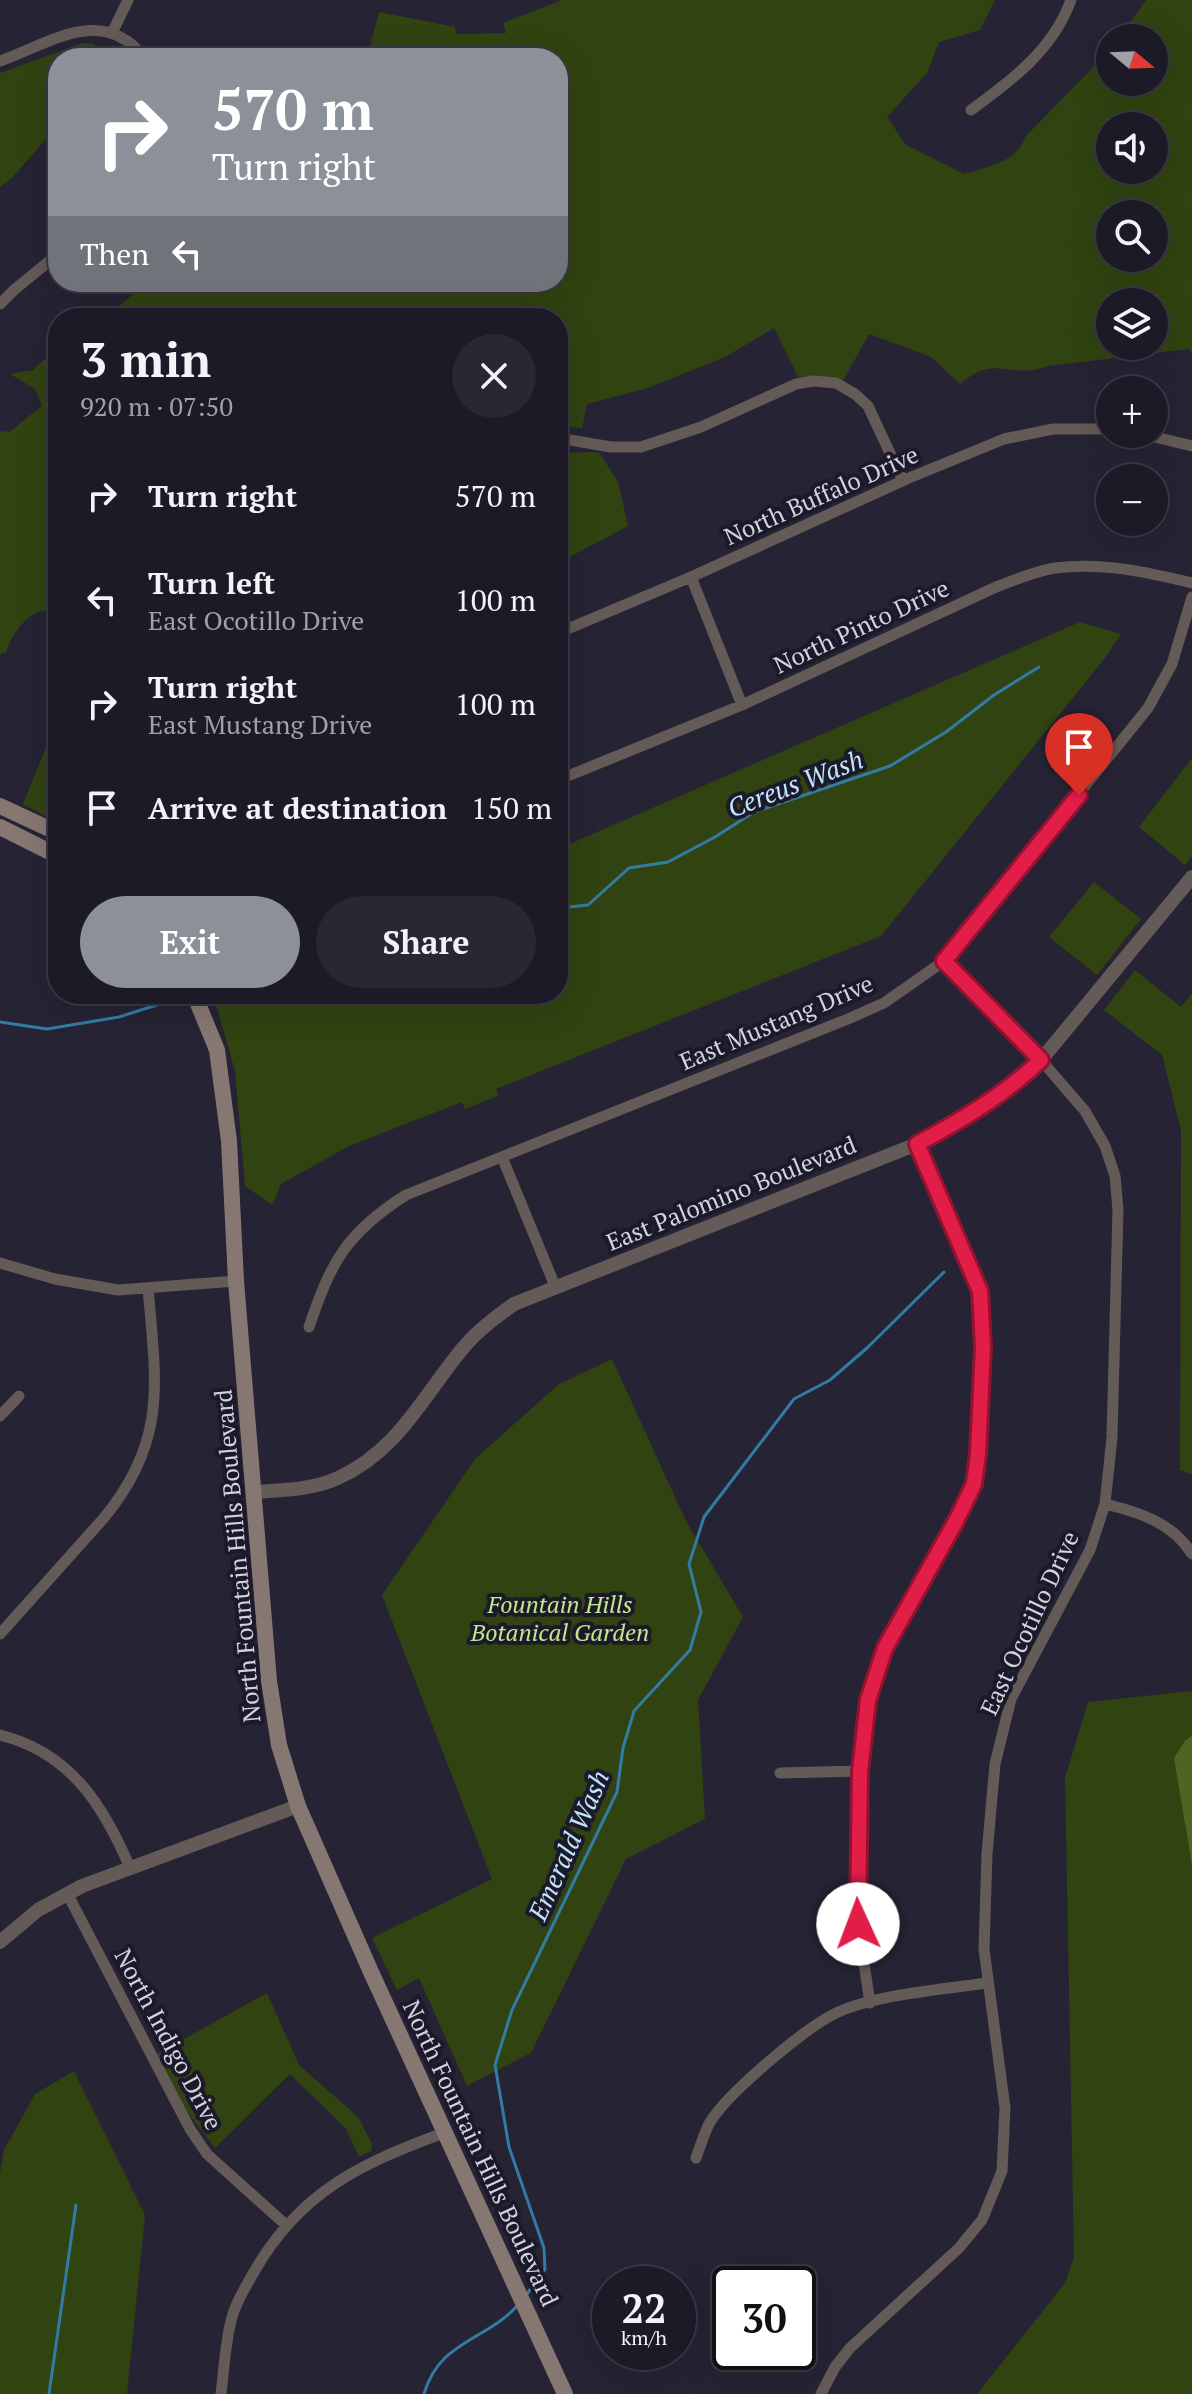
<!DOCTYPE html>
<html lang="en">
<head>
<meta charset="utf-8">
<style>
  :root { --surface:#1c1a27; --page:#292733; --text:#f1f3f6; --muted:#a0a1a7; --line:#3a3844; --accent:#8c9099 }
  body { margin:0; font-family:"PT Serif",serif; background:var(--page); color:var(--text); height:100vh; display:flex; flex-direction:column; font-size:30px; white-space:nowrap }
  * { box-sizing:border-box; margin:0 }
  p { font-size:26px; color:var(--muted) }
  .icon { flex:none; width:44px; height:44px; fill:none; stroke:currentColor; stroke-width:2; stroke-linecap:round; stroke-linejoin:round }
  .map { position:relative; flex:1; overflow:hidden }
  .panel { position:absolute; left:48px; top:308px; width:520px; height:696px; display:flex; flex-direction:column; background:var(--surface); border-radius:32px; box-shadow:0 8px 32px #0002,0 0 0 2px var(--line) }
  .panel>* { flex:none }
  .top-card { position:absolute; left:48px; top:48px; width:520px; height:244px; border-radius:32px; box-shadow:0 8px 32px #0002,0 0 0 2px var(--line); background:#8c9099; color:#fff; overflow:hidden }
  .needle { width:52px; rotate:109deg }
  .fabs { position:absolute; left:1096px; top:24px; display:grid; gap:16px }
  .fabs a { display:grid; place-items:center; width:72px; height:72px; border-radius:50%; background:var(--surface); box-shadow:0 8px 32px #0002,0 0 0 2px var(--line); font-size:40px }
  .speed { position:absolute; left:592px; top:2266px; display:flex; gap:16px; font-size:40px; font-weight:700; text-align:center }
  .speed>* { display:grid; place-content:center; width:104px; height:104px; border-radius:50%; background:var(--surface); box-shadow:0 8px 32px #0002,0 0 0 2px var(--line); line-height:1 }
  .speed small { font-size:20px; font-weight:400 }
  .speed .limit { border:4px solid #111; border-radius:12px; background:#fff; color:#111 }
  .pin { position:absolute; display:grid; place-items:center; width:68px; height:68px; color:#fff; margin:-82px -34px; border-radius:50% 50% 50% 0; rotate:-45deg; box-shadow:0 0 8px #0007 }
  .pin .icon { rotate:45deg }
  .me { position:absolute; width:88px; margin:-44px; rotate:358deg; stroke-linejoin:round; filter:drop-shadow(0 0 6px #0008) }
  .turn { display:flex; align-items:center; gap:28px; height:168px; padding:0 32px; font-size:36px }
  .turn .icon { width:104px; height:104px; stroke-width:2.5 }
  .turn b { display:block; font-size:56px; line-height:68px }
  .then { display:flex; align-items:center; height:76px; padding:0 32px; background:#0003; gap:16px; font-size:30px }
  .round { display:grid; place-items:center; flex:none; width:84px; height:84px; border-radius:42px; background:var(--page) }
  .summary { display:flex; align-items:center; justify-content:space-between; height:136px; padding:0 32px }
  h1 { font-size:48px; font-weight:600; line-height:60px }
  .action { display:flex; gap:16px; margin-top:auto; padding:16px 32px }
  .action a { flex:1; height:92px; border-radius:48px; background:var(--accent); color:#fff; font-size:32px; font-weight:600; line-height:92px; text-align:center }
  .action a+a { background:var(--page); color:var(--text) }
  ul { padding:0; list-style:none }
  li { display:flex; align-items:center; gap:24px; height:104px; padding:0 32px }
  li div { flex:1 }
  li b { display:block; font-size:30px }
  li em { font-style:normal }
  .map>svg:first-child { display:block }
  .green { fill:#314311; fill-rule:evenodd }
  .forest { fill:#4c6523 }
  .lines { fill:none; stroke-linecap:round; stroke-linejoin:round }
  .stream { stroke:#327ba4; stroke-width:3 }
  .minor { stroke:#645a57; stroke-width:11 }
  .tertiary { stroke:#645a57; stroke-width:14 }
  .secondary { stroke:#877772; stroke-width:16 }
  .route-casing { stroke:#92132f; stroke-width:20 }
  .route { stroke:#e11d48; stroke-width:14 }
  .labels { text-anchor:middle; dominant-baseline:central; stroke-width:8; stroke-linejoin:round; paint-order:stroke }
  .street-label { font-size:24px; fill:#d3d2dd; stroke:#1c1a2a }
  .park-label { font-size:24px; font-style:italic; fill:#c0e78a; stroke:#1c1a2a }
  .water-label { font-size:26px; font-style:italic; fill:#c1e5fd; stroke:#1c1a2a }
</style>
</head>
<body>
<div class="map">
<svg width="1192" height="2394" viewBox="0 0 1192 2394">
  <rect width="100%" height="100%" fill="#262334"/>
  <path class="green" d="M 562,0 L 995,0 L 980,30 L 939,42 L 927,73 L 887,117 L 906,145 L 964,174 C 989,166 1016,163 1026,136 L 1110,50 L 1110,82 L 1154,82 L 1154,38 L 1119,38 L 1146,0 L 1192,0 L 1192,353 L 1188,349 L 1048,366 C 1009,381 997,352 960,384 L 931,357 L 869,334 L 843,381 L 814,376 L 798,377 L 774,328 L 725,357 L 648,388 L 587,404 L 582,429 L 566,425 L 560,430 L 558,318 L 105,318 L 147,282 L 558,282 L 558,58 L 367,58 L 379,12 L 455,27 L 456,34 L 506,33 L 503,23 ZM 1110,126 L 1154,126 L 1154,170 L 1110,170 ZM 1110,214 L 1154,214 L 1154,258 L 1110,258 ZM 1110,302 L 1154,302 L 1154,346 L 1110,346 Z
    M 83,43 L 95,44 L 91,58 L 58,58 L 58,125 L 12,178 L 0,187 L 0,73 Z
    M 58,347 L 58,611 C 32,604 13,631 6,653 L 0,654 L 0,431 L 9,432 L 42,406 L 35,389 L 10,374 L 33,370 Z
    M 590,452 L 599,453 L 618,481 L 628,526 L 558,563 L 558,471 L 567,453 Z
    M 1080,622 L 1121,634 L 1105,658 L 881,936 L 496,1089 L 498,1096 L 465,1109 L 462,1102 L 349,1146 L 281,1184 L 272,1205 L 245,1186 L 235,1071 L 213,994 L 558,994 L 558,849 Z
    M 58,718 L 58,823 L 23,804 Z
    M 1192,758 L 1192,856 L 1185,865 L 1139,827 Z
    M 1094,882 L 1141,919 L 1097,975 L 1049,937 Z
    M 1135,970 L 1181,1007 L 1192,993 L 1192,1475 L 1180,1470 L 1181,1131 L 1162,1055 L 1104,1010 Z
    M 612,1359 L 686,1521 L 743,1617 L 698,1700 L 705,1819 L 626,1859 L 531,2053 L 467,2086 L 419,1978 L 397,1990 L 372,1938 L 492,1879 L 382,1595 L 475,1459 L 559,1384 Z
    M 1192,1691 L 1192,1735 L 1185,1741 L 1185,1826 L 1192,1866 L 1192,2394 L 977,2394 L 1065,2283 L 1074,2257 L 1065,1778 L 1088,1702 Z
    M 267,1993 L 299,2065 L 358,2117 L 372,2144 L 371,2151 L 359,2157 L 346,2129 L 290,2074 L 215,2148 L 184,2108 L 155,2055 Z
    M 74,2071 L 145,2215 L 127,2394 L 0,2394 L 0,2173 L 4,2150 L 35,2094 Z"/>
  <path class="forest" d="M 1192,1735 L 1192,1866 L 1174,1758 L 1185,1741 Z"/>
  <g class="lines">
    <path class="stream" d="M 558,908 L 588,905 L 629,868 L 668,862 L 715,837 L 754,812 L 890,766 L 946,732 L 994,695 L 1039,667
      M 0,1022 L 47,1029 L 119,1017 L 188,995
      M 527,2294 L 545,2269 L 544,2248 L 509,2147 L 495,2065 L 512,2010 L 617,1792 L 623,1748 L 634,1711 L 690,1650 L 701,1612 L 689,1564 L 704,1517 L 794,1399 L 830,1380 L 867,1348 L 944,1272
      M 49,2394 L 76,2205
      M 424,2394 C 439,2341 485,2341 517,2306"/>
    <path class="minor" d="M 112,33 L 128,0
      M 0,61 C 51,43 102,4 145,58
      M 971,110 C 1012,80 1053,50 1071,0
      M 0,304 L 14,290 L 58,254
      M 1142,434 L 1192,446
      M 570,440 L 611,447 L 641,447 L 701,427 L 796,384 L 813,381 L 836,383 L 855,394 L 868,406 L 903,481
      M 691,577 L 742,705
      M 558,633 L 691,577 L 909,478 L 1004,439 L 1053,429 L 1110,429
      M 558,780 L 742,705 L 996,587 C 1015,580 1035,571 1055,568 C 1102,562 1147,572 1192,583
      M 502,1157 L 555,1286
      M 0,1263 L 55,1279 L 118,1290 L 236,1281
      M 309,1327 C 331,1262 346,1233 406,1195 L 848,1019 L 884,1003 L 944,961 L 1148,708 L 1172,664 L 1192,597
      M 0,1416 L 19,1396
      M 1105,1504 C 1139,1512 1173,1523 1192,1554
      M 0,1634 L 103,1519 C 168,1441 156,1383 148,1288
      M 0,1735 C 70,1752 104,1806 130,1868
      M 780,1773 L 860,1771
      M 67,1893 L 190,2129 L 207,2154 L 286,2225
      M 870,2003 L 858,1924 L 857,1897 L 860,1771 L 868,1700 L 885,1648 L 956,1521 L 974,1484 L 978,1454 L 983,1347 L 980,1291 L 917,1144
      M 696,2158 C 700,2147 704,2134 709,2124 C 726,2094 801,2032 832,2015 C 870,1995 944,1989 987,1983
      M 221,2394 C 224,2370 225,2345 231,2321 C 235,2304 245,2288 254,2272 C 300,2191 362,2163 446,2132
      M 821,2394 L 835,2367 L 850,2348 L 959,2248 L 982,2220 L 1002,2171 L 1005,2108 L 984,1949 L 987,1854 L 995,1764 L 1011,1699 L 1090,1550 L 1105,1504 L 1112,1437 L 1118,1210 L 1115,1176 L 1105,1146 L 1085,1111 L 1041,1060 L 944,961"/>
    <path class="tertiary" d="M 254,1492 C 282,1490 312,1490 338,1478 C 399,1450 423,1396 463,1348 C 478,1330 496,1317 514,1304 L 917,1144 C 962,1120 1004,1095 1041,1060 L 1192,877
      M 0,1942 L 38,1910 L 82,1886 L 298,1806"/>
    <path class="secondary" d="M 0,806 L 58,833
      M 0,827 L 58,856
      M 194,994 L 217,1050 L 229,1141 L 236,1281 L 269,1681 L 279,1745 L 298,1806 L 371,1972 L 565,2394"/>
  </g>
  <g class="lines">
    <g class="route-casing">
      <path id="route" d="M 858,1924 L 860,1771 L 868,1700 L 885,1648 L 956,1521 L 974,1484 L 978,1454 L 983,1347 L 980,1291 L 917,1144 C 962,1120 1004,1095 1041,1060 L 944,961 L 1079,795"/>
    </g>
    <use href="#route" class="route"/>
  </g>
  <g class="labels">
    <g class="street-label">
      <text transform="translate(821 495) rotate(-24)">North Buffalo Drive</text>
      <text transform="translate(861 626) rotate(-25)">North Pinto Drive</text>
      <text transform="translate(776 1022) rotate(-23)">East Mustang Drive</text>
      <text transform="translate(731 1193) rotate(-22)">East Palomino Boulevard</text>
      <text transform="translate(237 1556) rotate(-95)">North Fountain Hills Boulevard</text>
      <text transform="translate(1029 1623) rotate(-65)">East Ocotillo Drive</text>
      <text transform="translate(169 2039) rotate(62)">North Indigo Drive</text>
      <text transform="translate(481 2153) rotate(65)">North Fountain Hills Boulevard</text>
    </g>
    <g class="park-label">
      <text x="560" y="1604">Fountain Hills<tspan x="560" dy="28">Botanical Garden</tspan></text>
    </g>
    <g class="water-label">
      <text transform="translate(795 783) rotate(-21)">Cereus Wash</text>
      <text transform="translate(568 1845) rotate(-66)">Emerald Wash</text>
    </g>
  </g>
</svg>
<div class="fabs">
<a><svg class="needle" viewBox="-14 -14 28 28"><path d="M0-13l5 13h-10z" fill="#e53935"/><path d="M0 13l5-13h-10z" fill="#a0a1a7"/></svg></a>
<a><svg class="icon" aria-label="sound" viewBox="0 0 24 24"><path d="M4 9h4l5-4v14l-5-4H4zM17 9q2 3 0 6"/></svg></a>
<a><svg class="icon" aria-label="search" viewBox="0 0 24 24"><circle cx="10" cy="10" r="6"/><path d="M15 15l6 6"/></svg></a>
<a><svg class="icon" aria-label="layers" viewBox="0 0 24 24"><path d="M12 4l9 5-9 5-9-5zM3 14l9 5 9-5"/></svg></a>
<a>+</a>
<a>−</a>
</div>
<div class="speed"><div>22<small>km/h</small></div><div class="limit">30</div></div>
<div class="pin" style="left:1079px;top:795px;background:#d93025"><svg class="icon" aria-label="arrive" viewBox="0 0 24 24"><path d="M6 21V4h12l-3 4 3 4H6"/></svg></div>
<svg class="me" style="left:858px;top:1924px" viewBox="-20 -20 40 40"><circle r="19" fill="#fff"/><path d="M0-13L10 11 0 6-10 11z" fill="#e11d48"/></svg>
<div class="top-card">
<div class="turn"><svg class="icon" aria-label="right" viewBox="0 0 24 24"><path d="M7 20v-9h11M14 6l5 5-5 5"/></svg><div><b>570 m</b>Turn right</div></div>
<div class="then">Then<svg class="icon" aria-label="left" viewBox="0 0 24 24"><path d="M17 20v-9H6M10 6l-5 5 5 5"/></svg></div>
</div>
<section class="panel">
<div class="summary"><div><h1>3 min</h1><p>920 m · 07:50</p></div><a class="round"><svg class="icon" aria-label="close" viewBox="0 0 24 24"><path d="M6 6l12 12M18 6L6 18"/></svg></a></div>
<ul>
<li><svg class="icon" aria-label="right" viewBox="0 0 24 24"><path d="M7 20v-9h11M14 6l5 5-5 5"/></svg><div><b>Turn right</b></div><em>570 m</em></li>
<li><svg class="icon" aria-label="left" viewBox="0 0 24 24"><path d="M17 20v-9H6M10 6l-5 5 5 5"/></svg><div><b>Turn left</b><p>East Ocotillo Drive</p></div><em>100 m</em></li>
<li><svg class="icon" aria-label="right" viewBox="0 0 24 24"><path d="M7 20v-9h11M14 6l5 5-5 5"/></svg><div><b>Turn right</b><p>East Mustang Drive</p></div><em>100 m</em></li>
<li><svg class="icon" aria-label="arrive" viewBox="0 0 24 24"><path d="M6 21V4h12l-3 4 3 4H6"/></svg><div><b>Arrive at destination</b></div><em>150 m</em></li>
</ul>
<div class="action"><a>Exit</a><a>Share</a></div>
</section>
</div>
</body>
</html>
